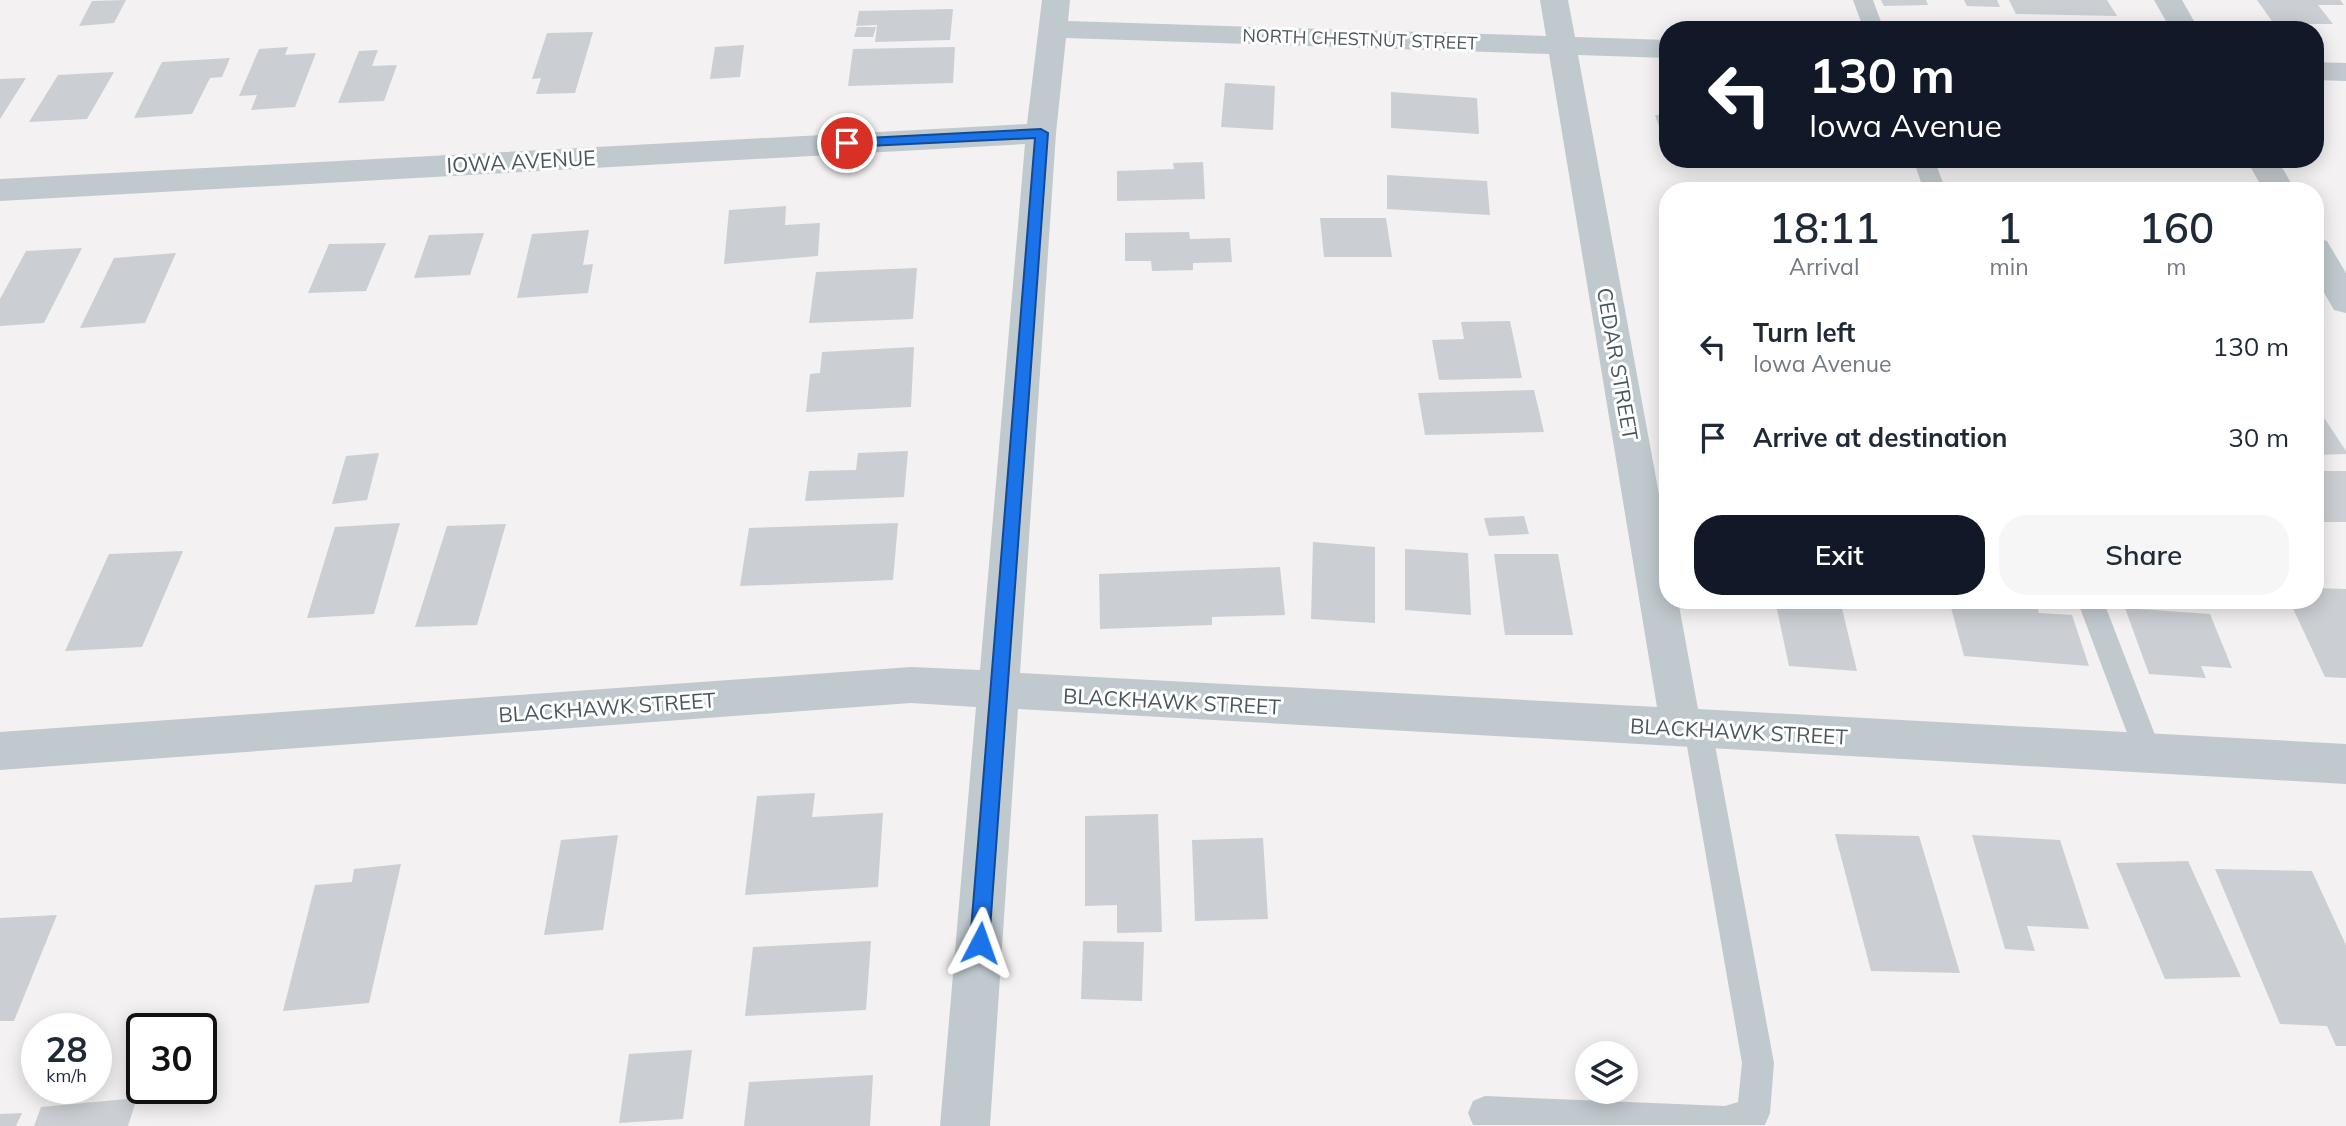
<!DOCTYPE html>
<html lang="en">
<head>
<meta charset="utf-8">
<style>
  :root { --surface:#fff; --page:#f6f6f7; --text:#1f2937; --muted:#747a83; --accent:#111827 }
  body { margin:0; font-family:Mulish,sans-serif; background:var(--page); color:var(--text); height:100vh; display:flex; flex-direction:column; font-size:26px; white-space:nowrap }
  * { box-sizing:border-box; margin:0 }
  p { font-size:23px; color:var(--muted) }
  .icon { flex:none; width:38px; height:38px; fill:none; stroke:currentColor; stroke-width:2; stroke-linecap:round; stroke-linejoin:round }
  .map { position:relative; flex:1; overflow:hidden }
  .details { position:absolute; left:1659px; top:182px; width:665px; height:427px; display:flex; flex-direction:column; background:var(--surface); border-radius:28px; box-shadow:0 4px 18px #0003 }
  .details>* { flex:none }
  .hud { position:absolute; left:1659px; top:21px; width:665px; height:147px; border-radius:28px; box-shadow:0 4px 18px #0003; background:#111827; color:#fff; overflow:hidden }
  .tools { position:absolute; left:1575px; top:1041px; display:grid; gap:14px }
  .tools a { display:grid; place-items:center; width:63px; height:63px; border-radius:50%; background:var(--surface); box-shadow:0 4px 18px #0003; font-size:35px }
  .speed { position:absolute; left:21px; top:1013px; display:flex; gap:14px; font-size:35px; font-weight:700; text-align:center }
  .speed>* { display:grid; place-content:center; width:91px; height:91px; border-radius:50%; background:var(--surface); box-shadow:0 4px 18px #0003; line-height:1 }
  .speed small { font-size:18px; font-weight:400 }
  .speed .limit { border:4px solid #111; border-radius:10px; background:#fff; color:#111 }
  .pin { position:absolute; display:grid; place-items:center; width:60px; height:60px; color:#fff; margin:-30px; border:4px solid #fff; border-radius:50%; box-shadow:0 2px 7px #0007 }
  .me { position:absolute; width:77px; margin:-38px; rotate:4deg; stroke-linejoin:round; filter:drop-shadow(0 0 5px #0008) }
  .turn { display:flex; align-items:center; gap:24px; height:147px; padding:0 35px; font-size:32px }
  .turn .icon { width:91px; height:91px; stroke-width:2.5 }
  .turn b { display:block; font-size:49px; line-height:60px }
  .eta { display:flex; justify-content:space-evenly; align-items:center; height:119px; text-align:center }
  .eta b { font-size:42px; font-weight:600; line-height:49px }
  .primary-button { display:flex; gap:14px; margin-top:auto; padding:14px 35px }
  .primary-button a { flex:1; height:80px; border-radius:28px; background:var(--accent); color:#fff; font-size:28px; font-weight:600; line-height:80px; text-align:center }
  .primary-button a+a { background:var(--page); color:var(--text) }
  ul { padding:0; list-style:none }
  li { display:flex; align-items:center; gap:21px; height:91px; padding:0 35px }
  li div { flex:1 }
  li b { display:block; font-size:26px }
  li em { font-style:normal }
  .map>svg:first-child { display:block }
  .building { fill:#cbcfd3 }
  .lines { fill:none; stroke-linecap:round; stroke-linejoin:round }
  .service { fill:#c0c9ce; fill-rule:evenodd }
  .minor { fill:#c0c9ce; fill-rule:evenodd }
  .route { fill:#1a73e8; stroke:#114b97; stroke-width:2 }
  .labels { text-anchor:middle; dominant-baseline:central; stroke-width:6; stroke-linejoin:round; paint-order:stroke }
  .far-street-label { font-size:18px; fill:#4a565d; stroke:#fff }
  .street-label { font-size:21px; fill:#4a565d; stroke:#fff }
</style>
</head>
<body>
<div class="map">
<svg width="2346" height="1126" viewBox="0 0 2346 1126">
  <rect width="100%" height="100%" fill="#f3f1f1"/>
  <path class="building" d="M 126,0 L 114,23 L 79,26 L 92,1 Z
    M 1881,0 L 1926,0 L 1928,5 L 1884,6 Z
    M 1964,0 L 1997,0 L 2000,7 L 1967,6 Z
    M 2009,0 L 2107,0 L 2117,16 L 2016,14 Z
    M 2257,0 L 2340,0 L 2344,5 L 2318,5 L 2333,24 L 2274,24 Z
    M 953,9 L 950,40 L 875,42 L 877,25 L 856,26 L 859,11 Z
    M 857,27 L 876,27 L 873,37 L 854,37 Z
    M 593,32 L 575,93 L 536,94 L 541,78 L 532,79 L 547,33 Z
    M 744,45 L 740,77 L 710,79 L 715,47 Z
    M 288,47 L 285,55 L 316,53 L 295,107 L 251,110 L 257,95 L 239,96 L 259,49 Z
    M 955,47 L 953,83 L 848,86 L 853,49 Z
    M 378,50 L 372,66 L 397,65 L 384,101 L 338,103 L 359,51 Z
    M 230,58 L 222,77 L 210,78 L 192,114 L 134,118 L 162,62 Z
    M 114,72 L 87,119 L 29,122 L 58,75 Z
    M 26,78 L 0,119 L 0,79 Z
    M 1225,83 L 1275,86 L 1273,130 L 1221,127 Z
    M 1391,92 L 1477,98 L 1479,134 L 1391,128 Z
    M 1655,115 L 1668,115 L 1668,150 L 1667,150 Z
    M 1694,159 L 1737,159 L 1739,162 L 1695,163 Z
    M 2102,159 L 2187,159 L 2190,165 L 2106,166 Z
    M 1203,162 L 1205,199 L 1117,201 L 1117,171 L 1174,169 L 1173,163 Z
    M 1387,175 L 1487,181 L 1490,215 L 1387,209 Z
    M 786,206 L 785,225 L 820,223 L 818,256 L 724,264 L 729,210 Z
    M 1320,218 L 1386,218 L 1392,257 L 1324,257 Z
    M 589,230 L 583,265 L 593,264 L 588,293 L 517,298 L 532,234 Z
    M 1189,232 L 1190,239 L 1230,238 L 1232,262 L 1193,263 L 1193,270 L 1152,271 L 1151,261 L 1125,261 L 1125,233 Z
    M 484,233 L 470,275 L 414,278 L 429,235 Z
    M 386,243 L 366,291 L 308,293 L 329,244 Z
    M 82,248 L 44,323 L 0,326 L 0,299 L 26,251 Z
    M 176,253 L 145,323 L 80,328 L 114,258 Z
    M 917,268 L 913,319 L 809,323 L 816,272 Z
    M 1510,321 L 1522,378 L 1439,380 L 1432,340 L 1464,339 L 1461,322 Z
    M 914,347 L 911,407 L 806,412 L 810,374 L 820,373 L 822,352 Z
    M 1534,390 L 1544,432 L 1425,435 L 1418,393 Z
    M 2315,404 L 2346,451 L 2346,454 L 2315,455 Z
    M 908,451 L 904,497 L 805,501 L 809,471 L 856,470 L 858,453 Z
    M 379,453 L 367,500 L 332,504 L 346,456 Z
    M 2315,471 L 2346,471 L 2346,522 L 2315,522 Z
    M 1524,516 L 1529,534 L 1489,536 L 1484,518 Z
    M 400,523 L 374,614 L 307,618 L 335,527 Z
    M 898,523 L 893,580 L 740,586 L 749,528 Z
    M 506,524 L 477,625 L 415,627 L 447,526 Z
    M 1313,542 L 1375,547 L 1375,623 L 1311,619 Z
    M 1405,549 L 1468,553 L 1471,615 L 1405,610 Z
    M 183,551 L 142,647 L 65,651 L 109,554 Z
    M 1494,554 L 1558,554 L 1573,635 L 1505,635 Z
    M 1280,567 L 1285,615 L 1212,617 L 1212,625 L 1100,629 L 1099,574 Z
    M 2315,588 L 2346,589 L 2346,678 L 2325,677 L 2289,600 L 2315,600 Z
    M 1775,600 L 1840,600 L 1857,671 L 1789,666 Z
    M 1949,600 L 2035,600 L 2039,613 L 2072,615 L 2089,666 L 1964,656 Z
    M 2125,608 L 2210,614 L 2232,668 L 2201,666 L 2206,678 L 2149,674 Z
    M 815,793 L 812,817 L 883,813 L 878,887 L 745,895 L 757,796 Z
    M 1158,814 L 1162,932 L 1117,933 L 1117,905 L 1085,906 L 1085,816 Z
    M 1835,834 L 1919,836 L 1960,973 L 1871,971 Z
    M 618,835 L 603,930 L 544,935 L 561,840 Z
    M 1972,835 L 2060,840 L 2089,929 L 2027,926 L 2035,951 L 2005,949 Z
    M 1263,838 L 1268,919 L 1195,921 L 1192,840 Z
    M 2188,861 L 2241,977 L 2165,979 L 2116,863 Z
    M 401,864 L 369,1003 L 283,1011 L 315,885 L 352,882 L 354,869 Z
    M 2215,869 L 2312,871 L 2346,945 L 2346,1046 L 2336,1046 L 2327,1026 L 2280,1024 Z
    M 57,915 L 14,1021 L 0,1021 L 0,918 Z
    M 871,941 L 866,1010 L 745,1016 L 753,947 Z
    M 1083,941 L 1144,942 L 1142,1001 L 1081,999 Z
    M 692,1050 L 683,1119 L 619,1123 L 629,1054 Z
    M 873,1075 L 870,1126 L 744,1126 L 749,1082 Z
    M 137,1098 L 128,1126 L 34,1126 L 41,1107 Z
    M 22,1113 L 16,1126 L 0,1126 L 0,1114 Z"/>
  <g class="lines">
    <path class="service" d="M 1853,0 L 1873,0 L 1884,30 L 1864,30 Z
      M 1913,159 L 1934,159 L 1946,191 L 1924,191 Z
      M 2077,600 L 2103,600 L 2162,753 L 2158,762 L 2148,766 L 2138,762 Z
      M 1698,716 L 1708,720 L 1712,729 L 1774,1063 L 1770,1113 L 1765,1125 L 1473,1125 L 1468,1113 L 1473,1101 L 1485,1096 L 1725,1106 L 1738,1102 L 1742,1063 L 1684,729 L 1688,720 Z"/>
    <path class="minor" d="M 1042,0 L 1070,0 L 1068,21 L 1546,36 L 1540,0 L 1568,0 L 1575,37 L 1668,40 L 1668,58 L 1578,55 L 1668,543 L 1668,600 L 1678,600 L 1698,709 L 2346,744 L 2346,784 L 1018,709 L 990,1126 L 940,1126 L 976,707 L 911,703 L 0,770 L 0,732 L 911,667 L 980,670 L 1025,144 L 0,201 L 0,179 L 1027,124 ZM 1066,38 L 1549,54 L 1657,707 L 1020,673 L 1056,133 Z
      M 2154,0 L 2182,0 L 2199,30 L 2171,30 Z
      M 2315,62 L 2346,63 L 2346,81 L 2315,80 Z
      M 2246,159 L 2277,159 L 2296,191 L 2264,191 Z
      M 2315,237 L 2327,241 L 2346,273 L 2346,313 L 2334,310 L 2315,277 Z"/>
  </g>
  <path class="route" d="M 1041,129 L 1048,133 L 989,943 L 986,949 L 980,952 L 973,949 L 970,943 L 1035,138 L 847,147 L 841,143 L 847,139 Z"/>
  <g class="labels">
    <g class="far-street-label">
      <text transform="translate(1360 39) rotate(2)">NORTH CHESTNUT STREET</text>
    </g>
    <g class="street-label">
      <text transform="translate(521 161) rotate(-3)">IOWA AVENUE</text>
      <text transform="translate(1618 364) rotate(80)">CEDAR STREET</text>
      <text transform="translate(1172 701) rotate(3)">BLACKHAWK STREET</text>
      <text transform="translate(607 707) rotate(-4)">BLACKHAWK STREET</text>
      <text transform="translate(1739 731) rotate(3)">BLACKHAWK STREET</text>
    </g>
  </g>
</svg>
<div class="tools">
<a><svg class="icon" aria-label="layers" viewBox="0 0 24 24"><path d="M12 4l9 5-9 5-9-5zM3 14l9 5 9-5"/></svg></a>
</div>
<div class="speed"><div>28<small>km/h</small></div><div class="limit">30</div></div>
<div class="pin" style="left:847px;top:143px;background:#d93025"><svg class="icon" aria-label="arrive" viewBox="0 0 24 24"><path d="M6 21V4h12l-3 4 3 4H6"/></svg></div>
<svg class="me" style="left:980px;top:943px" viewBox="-20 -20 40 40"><path d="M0-17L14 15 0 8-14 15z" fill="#1a73e8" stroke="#fff" stroke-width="4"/></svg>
<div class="hud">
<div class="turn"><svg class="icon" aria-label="left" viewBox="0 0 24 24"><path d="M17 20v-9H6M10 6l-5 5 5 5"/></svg><div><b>130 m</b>Iowa Avenue</div></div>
</div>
<section class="details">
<div class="eta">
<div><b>18:11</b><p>Arrival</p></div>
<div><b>1</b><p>min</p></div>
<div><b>160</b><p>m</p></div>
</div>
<ul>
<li><svg class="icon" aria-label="left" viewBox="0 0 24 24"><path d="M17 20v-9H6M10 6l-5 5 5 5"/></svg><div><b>Turn left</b><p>Iowa Avenue</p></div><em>130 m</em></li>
<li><svg class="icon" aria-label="arrive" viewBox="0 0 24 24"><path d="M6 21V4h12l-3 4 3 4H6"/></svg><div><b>Arrive at destination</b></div><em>30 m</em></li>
</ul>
<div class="primary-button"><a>Exit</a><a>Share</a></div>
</section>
</div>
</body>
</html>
